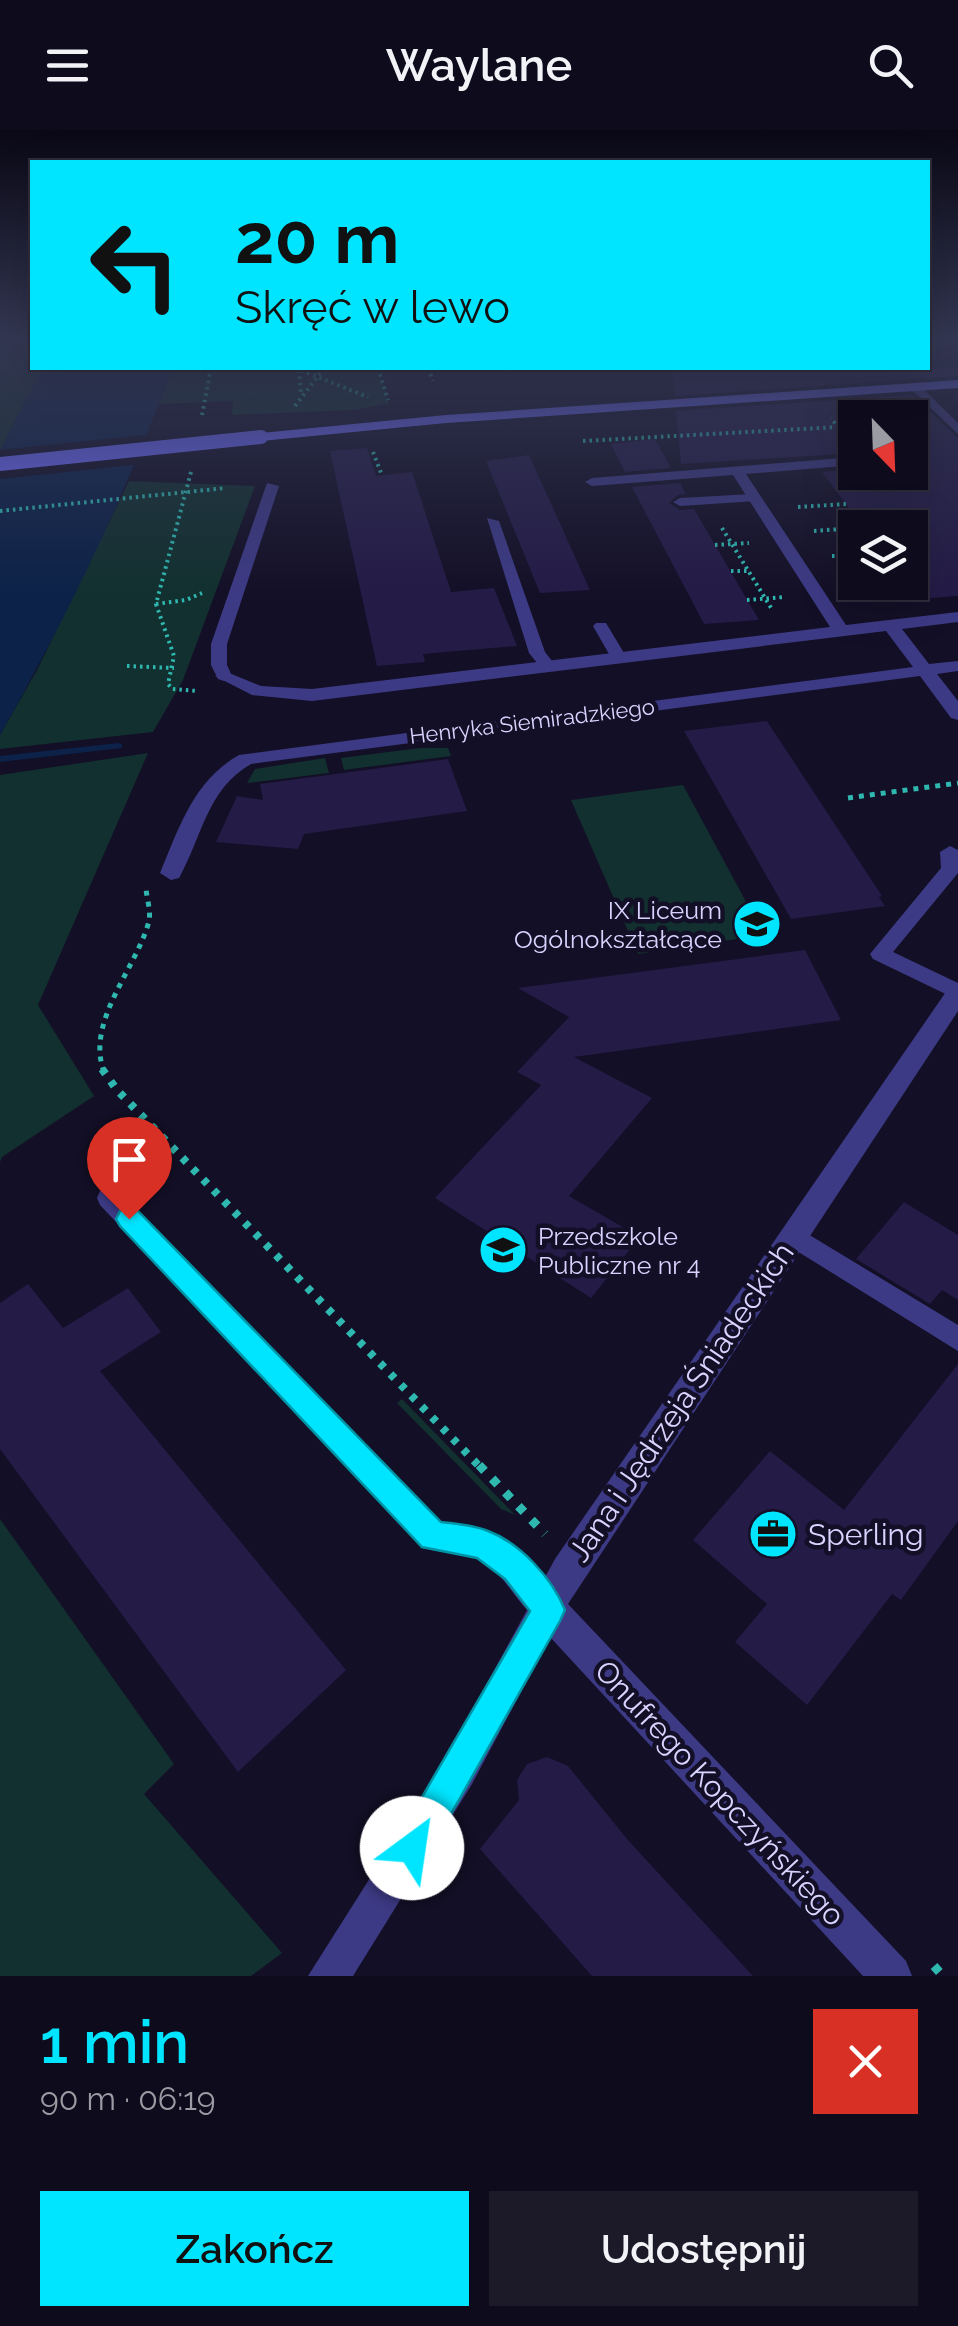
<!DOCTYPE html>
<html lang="pl">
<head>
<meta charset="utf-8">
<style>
  :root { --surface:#0e0b1c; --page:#1c1929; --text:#f1f3f6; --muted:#9b9ba3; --line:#2e2b3b; --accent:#00e5ff }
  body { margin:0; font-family:Raleway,sans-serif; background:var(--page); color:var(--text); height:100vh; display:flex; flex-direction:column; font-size:38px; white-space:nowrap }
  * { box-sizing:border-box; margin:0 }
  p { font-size:32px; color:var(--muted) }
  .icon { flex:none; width:55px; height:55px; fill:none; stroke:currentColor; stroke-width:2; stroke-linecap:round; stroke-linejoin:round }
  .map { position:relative; height:1846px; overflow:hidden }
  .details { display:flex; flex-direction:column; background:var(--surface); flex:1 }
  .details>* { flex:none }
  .banner { position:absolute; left:30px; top:30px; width:900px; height:210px; border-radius:0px; box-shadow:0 10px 40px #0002,0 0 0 2px var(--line); background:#00e5ff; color:#111; overflow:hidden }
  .needle { width:65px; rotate:157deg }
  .controls { position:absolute; left:838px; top:270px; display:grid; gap:20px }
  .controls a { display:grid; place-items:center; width:90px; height:90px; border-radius:0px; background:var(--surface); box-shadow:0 10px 40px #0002,0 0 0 2px var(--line); font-size:50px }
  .pin { position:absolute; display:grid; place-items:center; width:85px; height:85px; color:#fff; margin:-102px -42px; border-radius:50% 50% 50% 0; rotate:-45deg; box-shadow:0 0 10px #0007 }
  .pin .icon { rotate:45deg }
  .me { position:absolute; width:110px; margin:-55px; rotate:31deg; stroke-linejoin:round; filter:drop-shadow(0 0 8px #0008) }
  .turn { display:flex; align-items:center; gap:35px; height:210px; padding:0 40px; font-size:45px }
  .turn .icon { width:130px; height:130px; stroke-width:2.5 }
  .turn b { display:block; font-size:70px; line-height:85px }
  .round { display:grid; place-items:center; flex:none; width:105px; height:105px; border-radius:0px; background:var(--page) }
  .summary { display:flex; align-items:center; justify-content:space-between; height:170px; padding:0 40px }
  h1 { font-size:60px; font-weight:600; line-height:75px; color:var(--accent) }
  .action { display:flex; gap:20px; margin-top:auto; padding:20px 40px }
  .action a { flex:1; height:115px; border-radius:0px; background:var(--accent); color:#111; font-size:40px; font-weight:600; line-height:115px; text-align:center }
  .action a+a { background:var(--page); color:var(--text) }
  header { display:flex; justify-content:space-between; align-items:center; height:130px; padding:0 40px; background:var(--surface); font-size:45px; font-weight:600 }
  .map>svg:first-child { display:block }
  .green { fill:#12302f }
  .water { fill:#0c2248 }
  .pier { fill:#130f26 }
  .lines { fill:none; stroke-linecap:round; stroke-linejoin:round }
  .stream { fill:#0c2248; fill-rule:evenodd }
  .building { fill:#241b47 }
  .path-far3 { stroke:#2fb8b0; stroke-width:4; stroke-dasharray:2.5 4; stroke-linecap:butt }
  .path-far2 { stroke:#2fb8b0; stroke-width:5; stroke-dasharray:5 6; stroke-linecap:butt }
  .path-far1 { stroke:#2fb8b0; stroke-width:8; stroke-dasharray:6 9; stroke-linecap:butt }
  .path { stroke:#2fb8b0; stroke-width:9; stroke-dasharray:8 11; stroke-linecap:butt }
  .service { fill:#3d3a85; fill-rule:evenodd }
  .minor { fill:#3d3a85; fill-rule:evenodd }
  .secondary { fill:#6f6bff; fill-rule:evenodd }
  .path-bridge { stroke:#2fb8b0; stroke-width:4; stroke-dasharray:2.5 4; stroke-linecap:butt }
  .secondary-bridge { stroke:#6f6bff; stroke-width:14 }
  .route { fill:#00e5ff; stroke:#0095a6; stroke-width:2.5 }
  .labels { text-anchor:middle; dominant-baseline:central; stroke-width:9; stroke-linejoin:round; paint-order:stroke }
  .far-street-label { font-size:22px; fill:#d9d4ff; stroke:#130f26 }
  .poi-label { font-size:25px; fill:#d9d4ff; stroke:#130f26; text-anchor:end }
  .near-street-label { font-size:30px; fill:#d9d4ff; stroke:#130f26 }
  .near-poi-label { font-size:30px; fill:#d9d4ff; stroke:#130f26; text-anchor:start }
</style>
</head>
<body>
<header><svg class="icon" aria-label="menu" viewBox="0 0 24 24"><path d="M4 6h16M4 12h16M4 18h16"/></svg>Waylane<svg class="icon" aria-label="search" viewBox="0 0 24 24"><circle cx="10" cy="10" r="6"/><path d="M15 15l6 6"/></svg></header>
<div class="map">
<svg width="958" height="1846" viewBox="0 0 958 1846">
  <rect width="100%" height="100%" fill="#130f26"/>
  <path class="green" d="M 0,207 L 32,207 L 32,238 L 42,238 L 0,321 Z
    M 172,238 L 378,238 L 389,273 L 355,280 L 232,285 L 233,271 L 159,274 Z
    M 129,351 L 255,356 L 183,550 L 153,602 L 0,619 L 0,605 L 37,540 Z
    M 420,618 L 448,618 L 451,626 L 344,640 L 341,628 Z
    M 148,623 L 38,875 L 94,966 L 2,1027 L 0,1032 L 0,645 Z
    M 325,628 L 329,643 L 247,653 L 255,639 Z
    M 683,655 L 764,805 L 638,824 L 571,670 Z
    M 402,1269 L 515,1385 L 501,1379 L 397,1273 Z
    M 0,1389 L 174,1634 L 144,1664 L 282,1823 L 251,1846 L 0,1846 Z"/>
  <path class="water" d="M 42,238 L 172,238 C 126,365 67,487 0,605 L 0,321 Z"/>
  <path class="pier" d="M 153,304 L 141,334 L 0,349 L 0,320 Z"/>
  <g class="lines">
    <path class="stream" d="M 118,613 L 122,614 L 122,618 L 0,632 L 0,626 Z"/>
  </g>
  <path class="building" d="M 672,238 L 958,238 L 958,246 L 675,266 Z
    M 912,265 L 958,308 L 958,466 L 920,469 L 907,452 L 910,452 L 910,398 L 864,398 L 822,342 L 855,339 L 855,342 L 910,342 L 910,288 L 855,288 L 855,323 L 681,334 L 676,281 Z
    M 655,309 L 671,338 L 625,342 L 611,314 Z
    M 367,318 L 376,346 L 412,342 L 451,462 L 494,458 L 517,516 L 423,524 L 425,532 L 377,536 L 330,321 Z
    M 529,325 L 590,460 L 540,463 L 486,331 Z
    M 680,353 L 686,364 L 678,365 L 669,373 L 680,380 L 694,379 L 759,490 L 704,494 L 632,357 Z
    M 767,591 L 882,766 L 879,767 L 885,776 L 791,789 L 684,601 Z
    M 448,629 L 467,681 L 304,704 L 298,719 L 216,712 L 237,666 L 263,670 L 260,654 Z
    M 805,820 L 841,890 L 574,927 L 652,968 L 569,1066 L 640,1107 L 591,1168 L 435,1068 L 541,955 L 517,942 L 569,887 L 518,858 Z
    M 904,1072 L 958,1105 L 958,1170 L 942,1160 L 930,1174 L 856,1129 Z
    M 28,1154 L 63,1198 L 128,1158 L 161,1202 L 100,1241 L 346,1540 L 238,1642 L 0,1319 L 0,1173 Z
    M 958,1234 L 958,1391 L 901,1470 L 892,1464 L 807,1575 L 735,1512 L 767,1474 L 693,1410 L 770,1321 L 844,1380 Z
    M 547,1627 L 568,1636 L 627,1709 L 753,1846 L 592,1846 L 480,1719 L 519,1670 L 517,1650 L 527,1634 Z"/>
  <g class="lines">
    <path class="path-far3" d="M 295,238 L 368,267
      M 378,238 L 388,270
      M 428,238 L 433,251
      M 299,240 L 301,264
      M 295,276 L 324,238
      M 202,285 L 211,238
      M 583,311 L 838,297 L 831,288
      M 373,322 L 381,343
      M 191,342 L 156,474 L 174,526 L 168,554 L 172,559 L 197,561
      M 798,377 L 846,374
      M 722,398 L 773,481
      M 814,401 L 855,398
      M 715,415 L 749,413
      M 832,426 L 855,425
      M 731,441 L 748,441
      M 852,454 L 874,452
      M 747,470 L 784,467
      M 156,474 L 186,470 L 202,463
      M 127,536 L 174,538"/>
    <path class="path-far2" d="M 848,668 L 958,653
      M 104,942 C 85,891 137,838 149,791 C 151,781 147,769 146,759"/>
    <path class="path-far1" d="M 102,939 L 117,960 L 481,1338"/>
    <path class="path" d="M 479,1335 L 545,1404
      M 934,1836 L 943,1846"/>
    <path class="service" d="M 949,207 L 958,207 L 958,213 Z
      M 911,255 L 919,255 L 958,293 L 958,304 L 911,259 Z
      M 267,353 L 279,356 L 227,514 L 227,535 L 232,546 L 224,551 L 218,549 L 211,535 L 211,514 Z
      M 752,364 L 757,365 L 757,371 L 680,376 L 673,372 L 680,368 Z
      M 487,388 L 499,391 L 545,522 L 556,536 L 554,539 L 542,539 L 529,523 Z
      M 596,493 L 606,493 L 627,528 L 625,531 L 613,531 L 593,496 Z
      M 950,716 L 958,720 L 958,743 L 893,822 L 958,853 L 958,870 L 873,829 L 870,824 L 941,738 L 940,722 Z
      M 109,1058 L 118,1061 L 441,1392 C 456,1395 474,1395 488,1401 C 519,1413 552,1449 565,1480 L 560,1491 L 549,1496 C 519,1484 509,1444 478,1429 C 462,1421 440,1424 422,1417 L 100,1075 L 97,1068 L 100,1061 Z
      M 793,1095 L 958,1195 L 958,1221 L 784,1113 L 780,1106 L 784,1099 Z"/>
    <path class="minor" d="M 855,327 L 855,335 L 746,344 L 846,495 L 958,482 L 958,492 L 902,499 L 929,534 L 958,531 L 958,541 L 937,544 L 958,571 L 958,590 L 951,588 L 920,546 L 251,634 C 207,659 202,707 179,748 L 171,750 L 160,743 C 179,698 194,650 239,625 L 913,537 L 886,501 L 312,571 L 252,565 L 215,546 L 224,541 L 261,556 L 312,559 L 830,497 L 733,345 L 592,356 L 585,352 L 592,348 Z
      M 958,854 L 958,881 L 568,1474 L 906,1831 L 912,1846 L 863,1846 L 550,1507 L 472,1654 L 353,1846 L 308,1846 L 446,1628 L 555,1429 L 950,856 Z"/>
    <path class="secondary" d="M 958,250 L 958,258 L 446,293 L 261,311 L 254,307 L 261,303 L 446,285 Z"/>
    <path class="path-bridge" d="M 0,381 L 226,358"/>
    <path class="secondary-bridge" d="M 0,334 L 261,307"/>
  </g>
  <linearGradient id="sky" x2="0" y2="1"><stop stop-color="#0a0815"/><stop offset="0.45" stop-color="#333752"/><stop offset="1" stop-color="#333752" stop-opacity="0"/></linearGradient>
  <rect width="958" height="465" fill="url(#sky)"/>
  <path class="route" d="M 129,1078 L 138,1081 L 441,1392 C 456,1394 474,1395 488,1401 C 520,1413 552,1448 565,1480 L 560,1491 L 425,1730 L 412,1735 L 400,1730 L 394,1718 L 400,1705 L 530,1481 L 505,1449 L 477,1428 L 422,1417 L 120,1096 L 116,1089 L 120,1081 Z"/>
  <defs>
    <g id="school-disc" transform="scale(2.5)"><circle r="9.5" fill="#00e5ff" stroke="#130f26"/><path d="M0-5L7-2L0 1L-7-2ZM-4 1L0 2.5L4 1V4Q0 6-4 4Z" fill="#111"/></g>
    <g id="office-disc" transform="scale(2.5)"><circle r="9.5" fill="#00e5ff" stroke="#130f26"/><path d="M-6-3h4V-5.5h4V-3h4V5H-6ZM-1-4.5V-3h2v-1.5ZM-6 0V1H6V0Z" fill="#111"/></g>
  </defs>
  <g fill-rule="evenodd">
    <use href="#school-disc" x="757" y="794"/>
    <use href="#school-disc" x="503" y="1120"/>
    <use href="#office-disc" x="773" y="1404"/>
  </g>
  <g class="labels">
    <g class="far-street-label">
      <text transform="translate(532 591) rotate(-7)">Henryka Siemiradzkiego</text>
    </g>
    <g class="poi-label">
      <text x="722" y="780">IX Liceum<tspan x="722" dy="29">Ogólnokształcące</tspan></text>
      <text x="538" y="1106" text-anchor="start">Przedszkole<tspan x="538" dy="29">Publiczne nr 4</tspan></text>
    </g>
    <g class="near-street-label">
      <text transform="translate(681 1272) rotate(-56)">Jana i Jędrzeja Śniadeckich</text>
      <text transform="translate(720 1663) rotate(47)">Onufrego Kopczyńskiego</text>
    </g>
    <g class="near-poi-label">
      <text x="808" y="1404">Sperling</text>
    </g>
  </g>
</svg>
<div class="controls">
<a><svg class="needle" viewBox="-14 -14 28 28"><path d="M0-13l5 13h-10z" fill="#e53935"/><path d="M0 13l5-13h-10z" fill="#9b9ba3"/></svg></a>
<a><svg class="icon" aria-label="layers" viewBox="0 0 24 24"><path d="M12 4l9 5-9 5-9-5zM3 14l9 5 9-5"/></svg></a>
</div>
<div class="pin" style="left:129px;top:1089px;background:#d93025"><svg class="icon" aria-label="arrive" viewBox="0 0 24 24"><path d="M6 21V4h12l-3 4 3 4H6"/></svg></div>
<svg class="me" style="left:412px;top:1718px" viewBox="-20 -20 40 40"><circle r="19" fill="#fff"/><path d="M0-13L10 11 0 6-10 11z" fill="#00e5ff"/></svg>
<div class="banner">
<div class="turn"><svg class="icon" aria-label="left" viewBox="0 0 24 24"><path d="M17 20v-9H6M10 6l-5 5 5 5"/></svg><div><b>20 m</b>Skręć w lewo</div></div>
</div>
</div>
<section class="details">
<div class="summary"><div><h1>1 min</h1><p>90 m · 06:19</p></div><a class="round" style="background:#d93025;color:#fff"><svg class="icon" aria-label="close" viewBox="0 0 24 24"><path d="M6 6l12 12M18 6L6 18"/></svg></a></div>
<div class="action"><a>Zakończ</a><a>Udostępnij</a></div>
</section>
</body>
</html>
